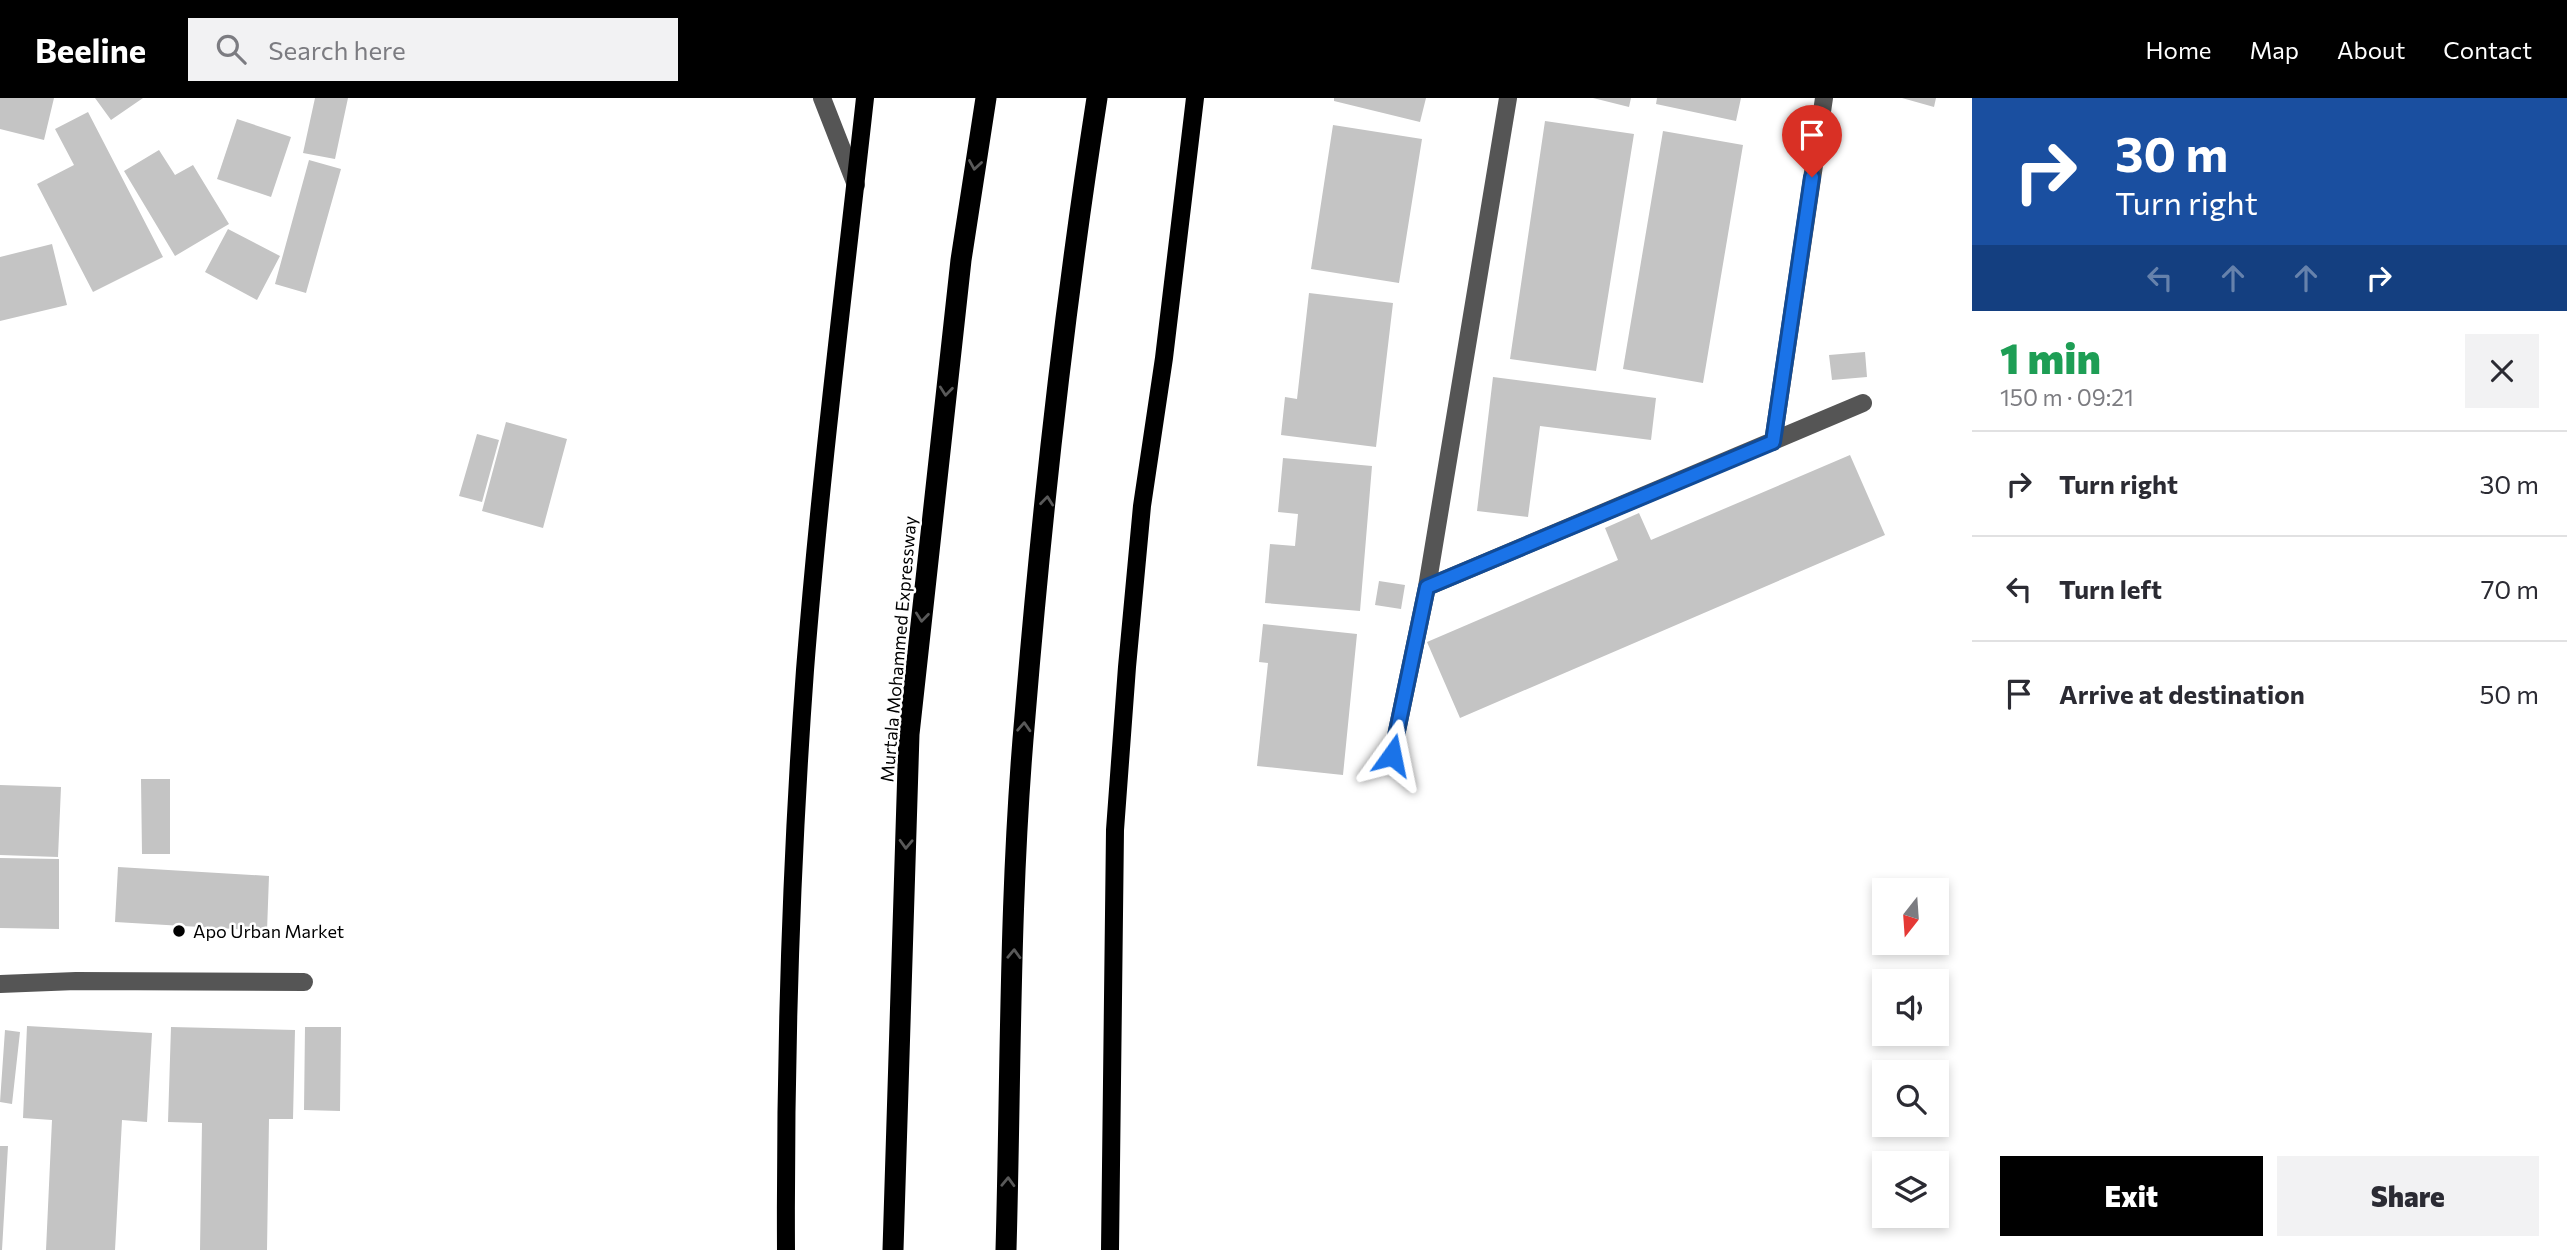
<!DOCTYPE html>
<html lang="en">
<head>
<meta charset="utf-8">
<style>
  :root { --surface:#fff; --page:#f2f2f3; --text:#2b2b33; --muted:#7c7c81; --line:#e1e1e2; --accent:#000 }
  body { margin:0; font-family:Commissioner,sans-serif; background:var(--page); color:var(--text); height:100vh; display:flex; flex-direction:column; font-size:26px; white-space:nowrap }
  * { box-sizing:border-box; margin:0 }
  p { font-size:23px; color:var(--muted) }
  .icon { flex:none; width:38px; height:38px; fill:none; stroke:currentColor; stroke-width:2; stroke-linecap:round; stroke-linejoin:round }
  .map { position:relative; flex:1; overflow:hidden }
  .details { display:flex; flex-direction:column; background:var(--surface); width:595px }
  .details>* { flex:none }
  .hud { background:#1a4fa0; color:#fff; overflow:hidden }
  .needle { width:46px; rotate:197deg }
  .tools { position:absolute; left:1872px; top:780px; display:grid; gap:14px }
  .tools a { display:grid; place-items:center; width:77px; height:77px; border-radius:0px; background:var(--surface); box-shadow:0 4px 10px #0003; font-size:35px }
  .pin { position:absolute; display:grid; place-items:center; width:60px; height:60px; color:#fff; margin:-72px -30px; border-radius:50% 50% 50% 0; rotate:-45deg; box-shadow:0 0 7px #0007 }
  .pin .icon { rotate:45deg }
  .me { position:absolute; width:77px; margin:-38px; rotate:12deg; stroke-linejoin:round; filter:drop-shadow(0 0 5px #0008) }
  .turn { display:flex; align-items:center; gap:24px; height:147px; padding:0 28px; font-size:32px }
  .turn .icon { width:91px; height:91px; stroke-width:2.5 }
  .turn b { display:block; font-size:49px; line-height:60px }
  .lanes { display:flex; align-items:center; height:66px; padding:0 28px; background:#0003; justify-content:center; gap:35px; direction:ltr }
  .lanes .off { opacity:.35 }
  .round { display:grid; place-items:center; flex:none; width:74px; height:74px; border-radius:0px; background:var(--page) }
  .headline { display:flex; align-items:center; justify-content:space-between; height:119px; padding:0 28px }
  h1 { font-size:42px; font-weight:800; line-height:52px; color:#1e9e55 }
  .primary-button { display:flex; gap:14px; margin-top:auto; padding:14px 28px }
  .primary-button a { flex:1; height:80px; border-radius:0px; background:var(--accent); color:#fff; font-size:28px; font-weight:800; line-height:80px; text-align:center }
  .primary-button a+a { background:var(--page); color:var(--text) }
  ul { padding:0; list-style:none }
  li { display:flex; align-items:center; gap:21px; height:105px; padding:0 28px; border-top:2px solid var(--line) }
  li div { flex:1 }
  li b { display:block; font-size:26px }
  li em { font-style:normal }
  header { display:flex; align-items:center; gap:42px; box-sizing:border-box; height:98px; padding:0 35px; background:var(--accent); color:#fff }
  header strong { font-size:33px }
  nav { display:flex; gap:38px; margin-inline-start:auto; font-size:24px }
  .search { width:490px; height:63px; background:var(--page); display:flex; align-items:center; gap:18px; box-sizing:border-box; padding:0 24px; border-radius:0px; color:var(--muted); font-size:26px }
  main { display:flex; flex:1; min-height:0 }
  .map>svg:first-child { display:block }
  .building { fill:#c4c4c4 }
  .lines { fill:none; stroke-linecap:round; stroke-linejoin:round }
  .minor { stroke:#555; stroke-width:18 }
  .major { stroke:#000; stroke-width:18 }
  .highway { stroke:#000; stroke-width:21 }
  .oneway { stroke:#595959 }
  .route-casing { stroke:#114b97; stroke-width:18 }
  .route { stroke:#1a73e8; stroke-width:12 }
  .poi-dot { fill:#000; stroke:#fff; stroke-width:2.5 }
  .labels { text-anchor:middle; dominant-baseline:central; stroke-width:5; stroke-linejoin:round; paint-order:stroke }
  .street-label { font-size:18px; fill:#000; stroke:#fff }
  .poi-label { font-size:18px; fill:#000; stroke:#fff; text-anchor:start }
</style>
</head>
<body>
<header>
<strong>Beeline</strong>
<div class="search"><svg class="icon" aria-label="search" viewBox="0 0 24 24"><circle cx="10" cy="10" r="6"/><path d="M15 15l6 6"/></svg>Search here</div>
<nav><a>Home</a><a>Map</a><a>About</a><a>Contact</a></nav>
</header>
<main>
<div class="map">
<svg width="1972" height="1152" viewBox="0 0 1972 1152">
  <rect width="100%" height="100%" fill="#fff"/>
  <path class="building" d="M 0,0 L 54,0 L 44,42 L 0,31 Z
    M 95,0 L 143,0 L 111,22 Z
    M 315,0 L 348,0 L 335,61 L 303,55 Z
    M 1334,0 L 1426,0 L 1420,24 L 1334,3 Z
    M 1593,0 L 1631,0 L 1629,9 Z
    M 1657,0 L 1741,0 L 1736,23 L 1656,6 Z
    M 1902,0 L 1936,0 L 1934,9 Z
    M 88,14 L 163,159 L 93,194 L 37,86 L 74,67 L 55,31 Z
    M 237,21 L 291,39 L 271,99 L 217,81 Z
    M 1545,23 L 1634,36 L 1596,273 L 1510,261 Z
    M 1333,27 L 1422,41 L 1399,185 L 1311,171 Z
    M 1663,33 L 1743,47 L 1703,285 L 1623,271 Z
    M 159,52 L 175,77 L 193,67 L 229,126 L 175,158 L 124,73 Z
    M 309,62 L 341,71 L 306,195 L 275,186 Z
    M 228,131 L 280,158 L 257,202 L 205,174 Z
    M 52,146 L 67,207 L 0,223 L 0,159 Z
    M 1309,195 L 1393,205 L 1376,349 L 1281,337 L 1285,299 L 1297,301 Z
    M 1865,254 L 1867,279 L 1832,282 L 1829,257 Z
    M 1493,279 L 1656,300 L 1651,342 L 1540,328 L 1528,419 L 1477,413 Z
    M 506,324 L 567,341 L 543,430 L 482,413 Z
    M 477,336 L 499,342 L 482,404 L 459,398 Z
    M 1850,357 L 1885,437 L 1460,620 L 1427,544 L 1618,462 L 1605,430 L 1639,415 L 1651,442 Z
    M 1283,360 L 1372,368 L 1360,513 L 1265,505 L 1270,446 L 1295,448 L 1298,416 L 1278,414 Z
    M 1379,483 L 1405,487 L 1401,511 L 1375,507 Z
    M 1263,526 L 1357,536 L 1343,677 L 1257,668 L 1268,565 L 1259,564 Z
    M 141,681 L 170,681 L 170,756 L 142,756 Z
    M 0,687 L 61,689 L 58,759 L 0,757 Z
    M 0,760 L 59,761 L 59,831 L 0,830 Z
    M 118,769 L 269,778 L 267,833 L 115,824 Z
    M 27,928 L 152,935 L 147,1024 L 122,1022 L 115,1152 L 46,1152 L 52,1022 L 23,1020 Z
    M 171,929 L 295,932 L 293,1021 L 269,1021 L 267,1152 L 200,1152 L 202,1025 L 168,1024 Z
    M 305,929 L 341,929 L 340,1013 L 304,1012 Z
    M 5,932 L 20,934 L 12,1006 L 0,1004 Z
    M 0,1048 L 8,1048 L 2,1152 L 0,1152 Z"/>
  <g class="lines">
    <path class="minor" d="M 822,0 L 856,87
      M 1773,344 L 1824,0
      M 1427,489 L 1863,305
      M 1392,657 L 1427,489 L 1508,0
      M 0,886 L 76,883 L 304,884"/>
    <path class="major" d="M 786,1152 C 785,958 791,765 805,572 C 820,381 844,190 865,0
      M 1110,1152 L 1115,732 L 1127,569 L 1142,408 L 1164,260 L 1195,0"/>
    <path class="highway" d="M 893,1152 L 909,636 L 961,162 L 986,0
      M 1006,1152 C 1011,974 1009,795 1025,618 C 1042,411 1065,205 1097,0"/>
  </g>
  <defs><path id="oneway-chevron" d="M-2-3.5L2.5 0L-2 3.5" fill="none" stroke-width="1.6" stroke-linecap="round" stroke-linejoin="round" transform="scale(1.75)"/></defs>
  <g class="oneway">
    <use href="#oneway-chevron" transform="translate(975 67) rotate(99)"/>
    <use href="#oneway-chevron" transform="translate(946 293) rotate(96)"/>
    <use href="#oneway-chevron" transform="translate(1047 403) rotate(-84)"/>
    <use href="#oneway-chevron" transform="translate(922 519) rotate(96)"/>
    <use href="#oneway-chevron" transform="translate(1024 629) rotate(-87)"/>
    <use href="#oneway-chevron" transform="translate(906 746) rotate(92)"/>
    <use href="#oneway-chevron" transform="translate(1014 856) rotate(-88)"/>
    <use href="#oneway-chevron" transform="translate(1008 1084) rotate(-88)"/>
  </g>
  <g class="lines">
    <g class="route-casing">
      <path id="route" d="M 1392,657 L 1427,489 L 1773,344 L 1812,79"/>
    </g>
    <use href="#route" class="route"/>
  </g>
  <circle class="poi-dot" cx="179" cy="833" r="7"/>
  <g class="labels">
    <g class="street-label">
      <text transform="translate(898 551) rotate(-85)">Murtala Mohammed Expressway</text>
    </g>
    <g class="poi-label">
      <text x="193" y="833">Apo Urban Market</text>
    </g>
  </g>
</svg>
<div class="tools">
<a><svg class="needle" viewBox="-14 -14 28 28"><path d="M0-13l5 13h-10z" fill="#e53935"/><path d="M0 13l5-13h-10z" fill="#7c7c81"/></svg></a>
<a><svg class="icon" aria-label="sound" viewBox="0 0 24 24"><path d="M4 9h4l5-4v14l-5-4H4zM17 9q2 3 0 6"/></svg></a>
<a><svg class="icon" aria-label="search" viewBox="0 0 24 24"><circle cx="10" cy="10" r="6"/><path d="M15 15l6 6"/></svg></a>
<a><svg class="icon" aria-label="layers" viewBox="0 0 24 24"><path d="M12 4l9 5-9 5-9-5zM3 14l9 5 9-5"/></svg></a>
</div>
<div class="pin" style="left:1812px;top:79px;background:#d93025"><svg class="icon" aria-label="arrive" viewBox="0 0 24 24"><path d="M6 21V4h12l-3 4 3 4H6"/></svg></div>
<svg class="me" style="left:1392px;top:657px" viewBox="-20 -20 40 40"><path d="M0-17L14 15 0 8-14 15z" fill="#1a73e8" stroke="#fff" stroke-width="4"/></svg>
</div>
<section class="details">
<div class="hud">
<div class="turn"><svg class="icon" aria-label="right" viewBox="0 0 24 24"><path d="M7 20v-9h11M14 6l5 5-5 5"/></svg><div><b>30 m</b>Turn right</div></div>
<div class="lanes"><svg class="icon off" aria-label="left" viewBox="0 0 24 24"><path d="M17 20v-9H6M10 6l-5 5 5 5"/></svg><svg class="icon off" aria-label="ahead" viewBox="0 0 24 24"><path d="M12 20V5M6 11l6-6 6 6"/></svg><svg class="icon off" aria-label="ahead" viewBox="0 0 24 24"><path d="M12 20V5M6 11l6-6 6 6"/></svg><svg class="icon" aria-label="right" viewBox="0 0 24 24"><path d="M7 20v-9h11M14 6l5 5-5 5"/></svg></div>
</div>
<div class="headline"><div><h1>1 min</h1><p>150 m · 09:21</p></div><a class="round"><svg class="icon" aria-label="close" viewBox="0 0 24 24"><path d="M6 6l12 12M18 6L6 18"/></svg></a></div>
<ul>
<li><svg class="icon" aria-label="right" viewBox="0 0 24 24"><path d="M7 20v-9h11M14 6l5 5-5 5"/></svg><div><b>Turn right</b></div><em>30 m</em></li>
<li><svg class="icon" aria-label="left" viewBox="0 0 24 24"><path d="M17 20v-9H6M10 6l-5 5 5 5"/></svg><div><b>Turn left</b></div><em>70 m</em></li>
<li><svg class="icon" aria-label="arrive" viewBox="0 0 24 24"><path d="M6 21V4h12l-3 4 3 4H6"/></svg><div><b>Arrive at destination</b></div><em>50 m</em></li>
</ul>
<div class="primary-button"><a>Exit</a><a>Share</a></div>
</section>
</main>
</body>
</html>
